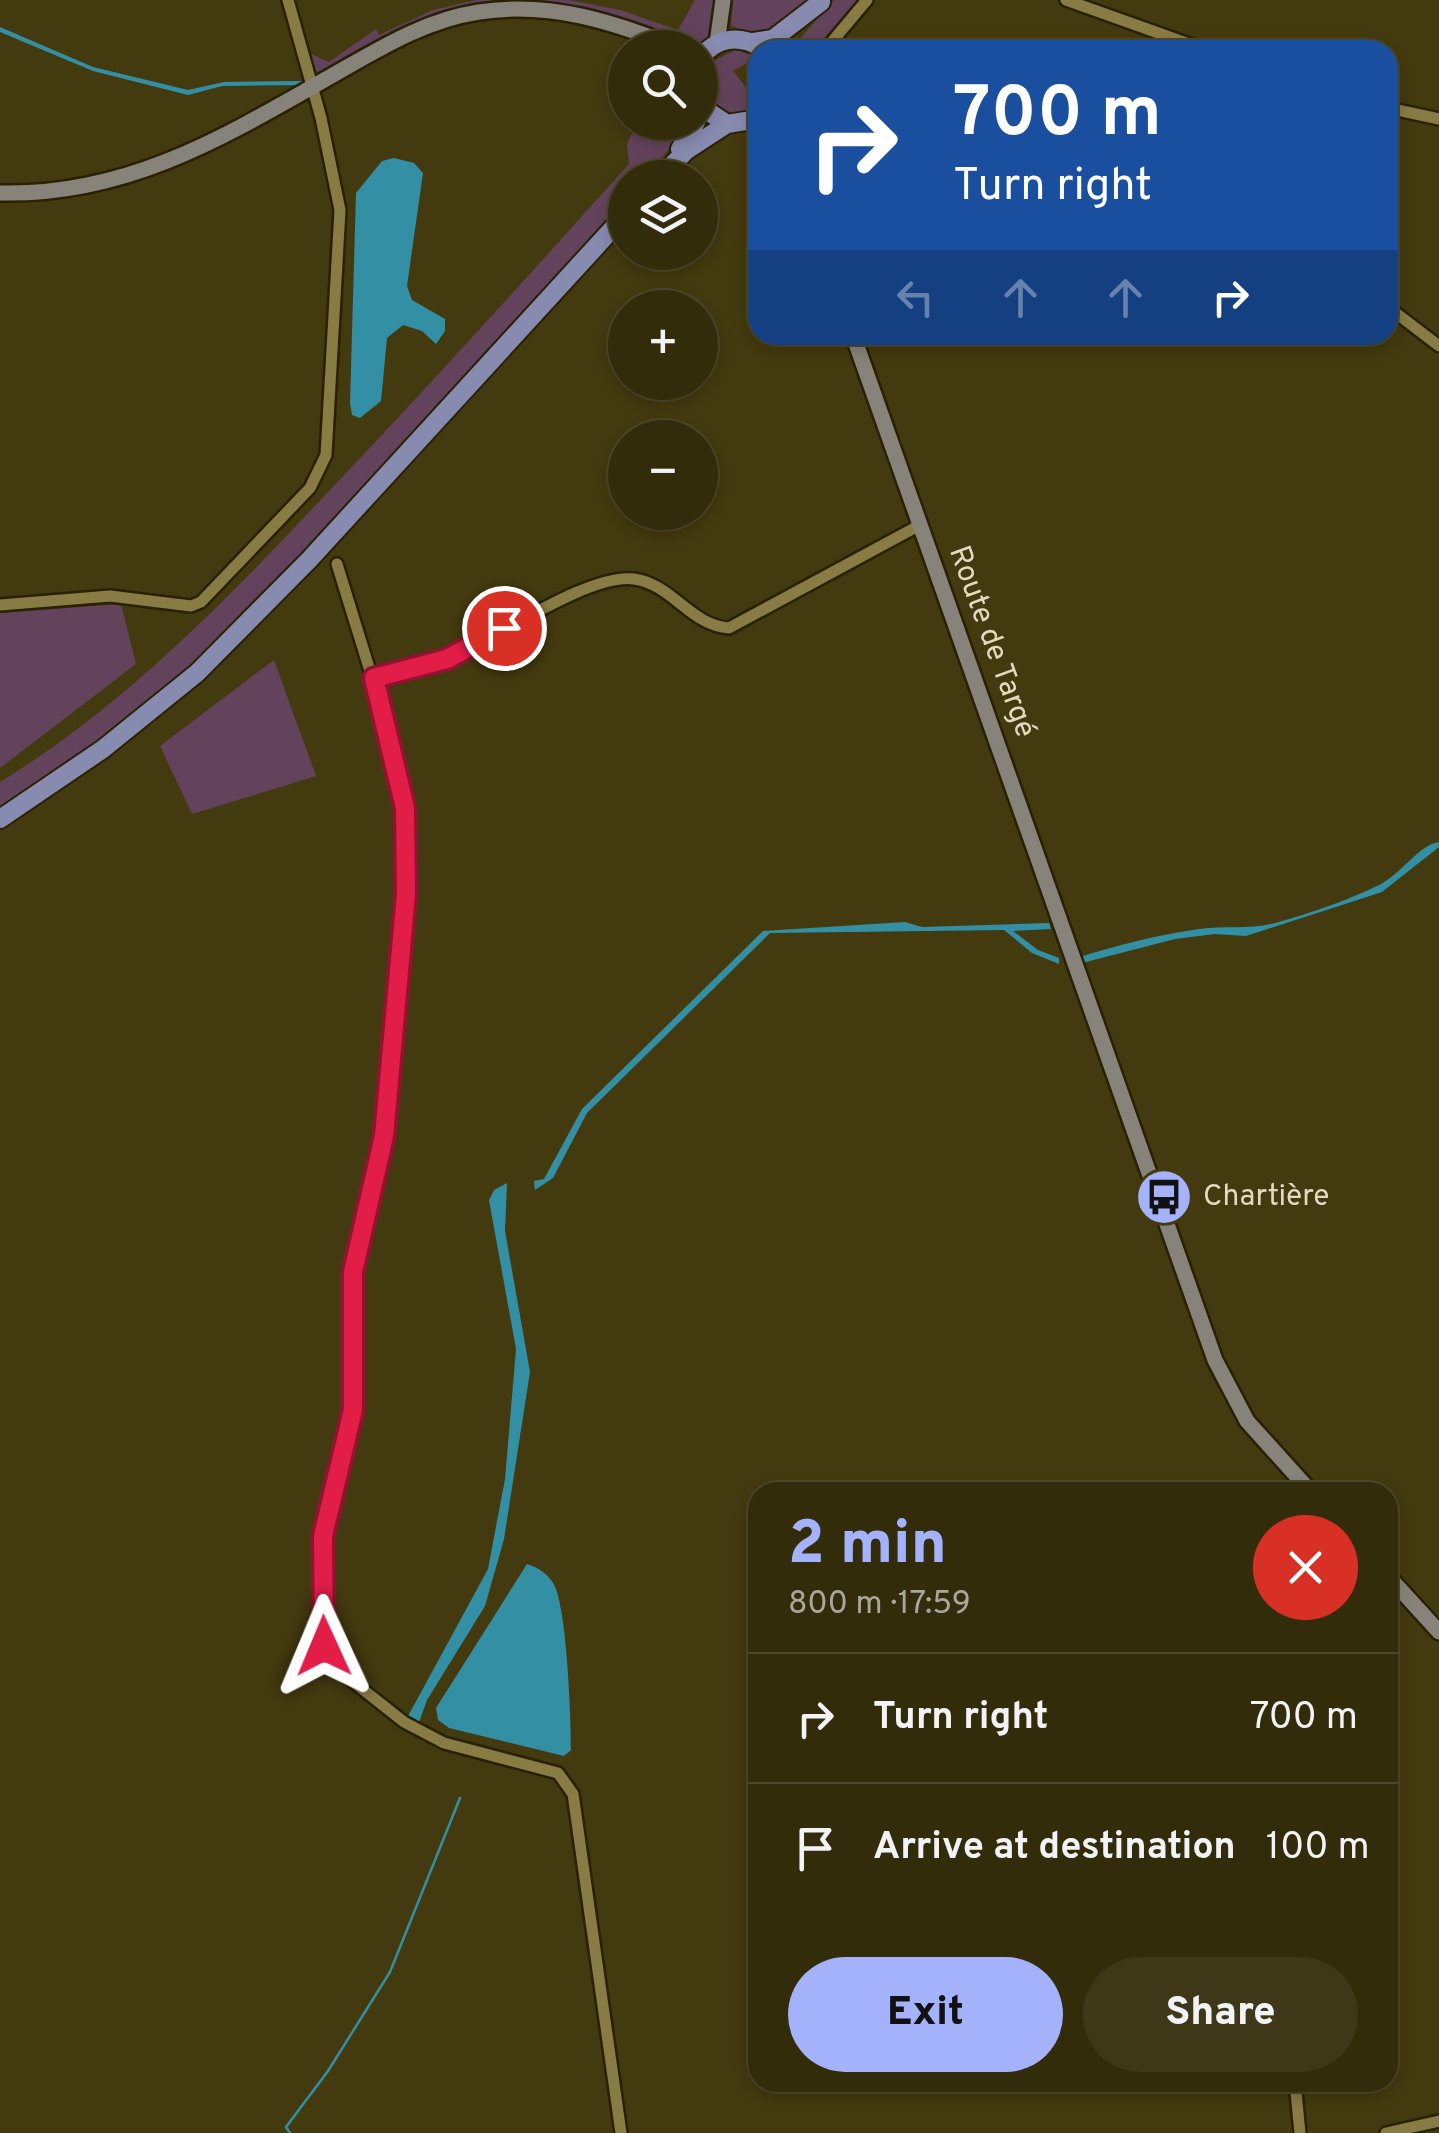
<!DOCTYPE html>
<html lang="en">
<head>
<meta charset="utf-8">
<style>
  :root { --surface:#332c0b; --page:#3e3819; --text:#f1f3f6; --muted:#a9a79d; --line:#4e482c; --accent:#a4b2fc }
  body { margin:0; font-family:Overpass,sans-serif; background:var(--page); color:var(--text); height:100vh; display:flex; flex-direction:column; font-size:38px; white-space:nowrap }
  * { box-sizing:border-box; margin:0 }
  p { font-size:32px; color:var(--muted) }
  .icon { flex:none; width:55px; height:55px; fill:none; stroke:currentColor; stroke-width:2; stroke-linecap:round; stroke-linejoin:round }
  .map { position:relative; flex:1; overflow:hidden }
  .drawer { position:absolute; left:748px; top:1482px; width:650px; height:610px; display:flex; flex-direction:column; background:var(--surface); border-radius:30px; box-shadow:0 5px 15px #0003,0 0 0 2px var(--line) }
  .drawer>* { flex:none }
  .guide { position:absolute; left:748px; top:40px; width:650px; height:305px; border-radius:30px; box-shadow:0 5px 15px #0003,0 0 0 2px var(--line); background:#1a4fa0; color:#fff; overflow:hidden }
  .tools { position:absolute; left:608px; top:30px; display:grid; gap:20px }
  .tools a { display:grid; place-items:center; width:110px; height:110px; border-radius:50%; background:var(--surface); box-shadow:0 5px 15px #0003,0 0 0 2px var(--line); font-size:50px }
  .pin { position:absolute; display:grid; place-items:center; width:85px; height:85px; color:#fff; margin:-42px; border:5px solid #fff; border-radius:50%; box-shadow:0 2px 10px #0007 }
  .me { position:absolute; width:110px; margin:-55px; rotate:359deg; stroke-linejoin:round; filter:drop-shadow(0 0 8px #0008) }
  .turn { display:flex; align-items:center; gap:35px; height:210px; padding:0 40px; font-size:45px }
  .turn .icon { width:130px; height:130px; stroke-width:2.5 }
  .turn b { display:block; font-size:70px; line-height:85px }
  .lanes { display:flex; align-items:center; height:95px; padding:0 40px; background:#0003; justify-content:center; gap:50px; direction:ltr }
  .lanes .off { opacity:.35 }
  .round { display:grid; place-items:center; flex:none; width:105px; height:105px; border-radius:52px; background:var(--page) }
  .overview { display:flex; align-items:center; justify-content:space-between; height:170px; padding:0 40px }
  h1 { font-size:60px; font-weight:800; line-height:75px; color:var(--accent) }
  .action { display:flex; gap:20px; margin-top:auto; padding:20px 40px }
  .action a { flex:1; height:115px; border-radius:60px; background:var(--accent); color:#111; font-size:40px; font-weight:800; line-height:115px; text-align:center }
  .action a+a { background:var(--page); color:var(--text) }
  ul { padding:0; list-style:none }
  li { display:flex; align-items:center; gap:30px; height:130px; padding:0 40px; border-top:2px solid var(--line) }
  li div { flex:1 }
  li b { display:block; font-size:38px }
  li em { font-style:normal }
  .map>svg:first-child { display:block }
  .green { fill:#63435b }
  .water { fill:#3390a4 }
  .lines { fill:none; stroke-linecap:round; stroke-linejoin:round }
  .stream { stroke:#3390a4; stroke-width:2.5 }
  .street-casing { stroke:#282104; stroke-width:16 }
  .secondary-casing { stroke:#282104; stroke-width:20 }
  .primary-casing { stroke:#282104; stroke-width:22 }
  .street { stroke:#897b44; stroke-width:11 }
  .secondary { stroke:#88837a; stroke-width:15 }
  .primary { stroke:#888bb0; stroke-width:18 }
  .route-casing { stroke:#92132f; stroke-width:25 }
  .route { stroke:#e11d48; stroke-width:18 }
  .labels { text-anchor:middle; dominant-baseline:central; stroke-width:10; stroke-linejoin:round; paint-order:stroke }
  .street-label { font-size:30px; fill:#e2dbbf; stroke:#443a0f }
  .poi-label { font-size:30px; fill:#e2dbbf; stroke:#443a0f; text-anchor:start }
</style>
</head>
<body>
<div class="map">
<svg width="1439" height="2133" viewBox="0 0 1439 2133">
  <rect width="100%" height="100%" fill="#443a0f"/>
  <path class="green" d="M 476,0 L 569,0 L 620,10 L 678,30 L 695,0 L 715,0 L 709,39 L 699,45 L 572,7 L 473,7 L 318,76 L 309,53 L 329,62 L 376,29 L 379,35 L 433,10 Z
    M 733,0 L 810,0 L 769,35 L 747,34 L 731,25 Z
    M 834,0 L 860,0 L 819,50 L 790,50 Z
    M 735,50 L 757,57 L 733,71 L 748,90 L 757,87 L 757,107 L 735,115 L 712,105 L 704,88 L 712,62 Z
    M 637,123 L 689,123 L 647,177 L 625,178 L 625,202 L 295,564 L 201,658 L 104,738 L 0,809 L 0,782 C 127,704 228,598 330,490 C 432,383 530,274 629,164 L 627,144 Z
    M 121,604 L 136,664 L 0,768 L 0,613 Z
    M 274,660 L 316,776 L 192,814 L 160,746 Z"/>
  <path class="water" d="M 0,27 L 93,67 L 188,90 L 224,82 L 303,81 L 304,85 L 222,86 L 188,95 L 93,71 L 0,32 Z
    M 394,158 L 414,163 L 423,173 L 407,286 L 412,300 L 445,319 L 445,331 L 436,344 L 422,331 L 403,325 L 387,338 L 381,401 L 360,418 L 352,415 L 350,403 L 356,193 L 382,161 Z
    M 1439,842 L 1439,847 L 1382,892 L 1339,906 L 1246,936 L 1215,934 L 1175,939 L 1082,963 L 1080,957 C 1118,945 1157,935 1199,929 C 1225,925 1249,930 1275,923 C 1308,914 1346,901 1377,886 C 1400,876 1418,845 1439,842 Z
    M 905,922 L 922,927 L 1049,923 L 1051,929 L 1013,931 L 1038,950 L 1059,958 L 1059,964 L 1032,953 L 1004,930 L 770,933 L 587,1113 L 553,1178 L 535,1190 L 534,1181 L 544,1179 L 582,1109 L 763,931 Z
    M 507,1183 L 505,1231 L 530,1372 L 504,1539 L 485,1606 L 427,1700 L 418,1725 L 407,1718 L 488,1569 L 505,1479 L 516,1349 L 489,1200 L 494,1190 Z
    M 527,1564 C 540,1568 551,1576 556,1589 C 567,1620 571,1714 571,1750 L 564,1756 L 449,1728 L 438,1720 L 436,1708 Z"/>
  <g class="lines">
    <path class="stream" d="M 290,2133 L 286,2127 L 328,2071 L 390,1972 L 460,1798"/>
    <g class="street-casing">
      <path id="street" d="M 1066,0 L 1206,50
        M 825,50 L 867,0
        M 1388,108 L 1439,119
        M 1388,307 L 1439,346
        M 337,564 L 395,752 L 405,808 L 406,894 L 384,1136 L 353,1272 L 353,1410 L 323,1537 L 324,1646 L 332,1665 L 404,1722 L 444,1743 L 558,1773 L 573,1794 L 621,2133
        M 0,605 L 110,596 L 191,606 L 201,602 L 310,488 L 326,455 L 340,210 L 321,118 L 288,0
        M 374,678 C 399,671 425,667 449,658 C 494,640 588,573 634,579 C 672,584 691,626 729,628 L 920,525
        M 1295,2082 L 1300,2133
        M 1386,2133 L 1439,2121"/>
    </g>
    <g class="secondary-casing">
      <path id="secondary" d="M 717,43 L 723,0
        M 0,193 C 128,196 226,136 333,75 C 379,49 425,20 479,12 C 550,1 614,22 679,48
        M 853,335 L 1215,1360 L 1247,1421 L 1311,1492
        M 1388,1576 L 1439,1632"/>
    </g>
    <g class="primary-casing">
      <path id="primary" d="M 753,42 L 773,39 L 821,2
        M 700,59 C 715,38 738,34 760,47
        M 700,106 L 727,124 L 758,119
        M 680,149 L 696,122
        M 659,178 L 687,150 L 727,124
        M 0,819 L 103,749 L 197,673 L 309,560 L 625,215"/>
    </g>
    <use href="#street" class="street"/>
    <use href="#secondary" class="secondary"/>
    <use href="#primary" class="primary"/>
  </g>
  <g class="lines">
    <g class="route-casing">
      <path id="route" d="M 324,1646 L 323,1536 L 353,1410 L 353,1272 L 384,1136 L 406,894 L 405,808 L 374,678 L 447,659 L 504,628"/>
    </g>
    <use href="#route" class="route"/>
  </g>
  <defs>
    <g id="bus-disc" transform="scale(2.875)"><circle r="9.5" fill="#a4b2fc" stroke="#443a0f"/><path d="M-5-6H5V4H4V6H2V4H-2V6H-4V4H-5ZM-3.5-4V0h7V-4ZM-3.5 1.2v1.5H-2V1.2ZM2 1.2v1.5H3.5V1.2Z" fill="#111"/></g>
  </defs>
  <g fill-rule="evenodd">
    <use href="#bus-disc" x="1164" y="1197"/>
  </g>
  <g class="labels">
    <g class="street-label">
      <text transform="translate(991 642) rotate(70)">Route de Targé</text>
    </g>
    <g class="poi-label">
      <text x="1203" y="1197">Chartière</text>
    </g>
  </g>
</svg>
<div class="tools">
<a><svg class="icon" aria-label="search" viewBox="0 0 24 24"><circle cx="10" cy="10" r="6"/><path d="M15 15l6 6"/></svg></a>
<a><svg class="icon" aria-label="layers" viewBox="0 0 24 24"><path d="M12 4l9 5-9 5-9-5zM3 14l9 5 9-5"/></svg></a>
<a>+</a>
<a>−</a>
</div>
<div class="pin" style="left:504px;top:628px;background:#d93025"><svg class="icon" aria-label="arrive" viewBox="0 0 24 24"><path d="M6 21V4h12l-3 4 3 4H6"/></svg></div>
<svg class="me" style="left:324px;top:1646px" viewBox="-20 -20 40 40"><path d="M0-17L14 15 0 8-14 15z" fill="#e11d48" stroke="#fff" stroke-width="4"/></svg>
<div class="guide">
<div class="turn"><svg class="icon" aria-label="right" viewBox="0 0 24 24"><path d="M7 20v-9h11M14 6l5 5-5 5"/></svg><div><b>700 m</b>Turn right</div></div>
<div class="lanes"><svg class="icon off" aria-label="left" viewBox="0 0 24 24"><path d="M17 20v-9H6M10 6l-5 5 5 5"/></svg><svg class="icon off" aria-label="ahead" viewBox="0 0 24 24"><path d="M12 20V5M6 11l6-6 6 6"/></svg><svg class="icon off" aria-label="ahead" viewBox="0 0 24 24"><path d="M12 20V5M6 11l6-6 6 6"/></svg><svg class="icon" aria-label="right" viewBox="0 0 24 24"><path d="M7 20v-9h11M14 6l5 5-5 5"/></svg></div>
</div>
<section class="drawer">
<div class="overview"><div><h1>2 min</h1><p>800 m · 17:59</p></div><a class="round" style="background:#d93025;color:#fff"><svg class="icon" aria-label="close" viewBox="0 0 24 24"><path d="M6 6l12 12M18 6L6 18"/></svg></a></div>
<ul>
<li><svg class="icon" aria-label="right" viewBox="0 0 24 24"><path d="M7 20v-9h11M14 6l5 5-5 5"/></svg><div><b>Turn right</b></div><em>700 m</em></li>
<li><svg class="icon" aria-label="arrive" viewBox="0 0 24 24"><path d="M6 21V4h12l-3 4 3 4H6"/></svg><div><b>Arrive at destination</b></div><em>100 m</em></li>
</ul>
<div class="action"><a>Exit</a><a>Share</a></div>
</section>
</div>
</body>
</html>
